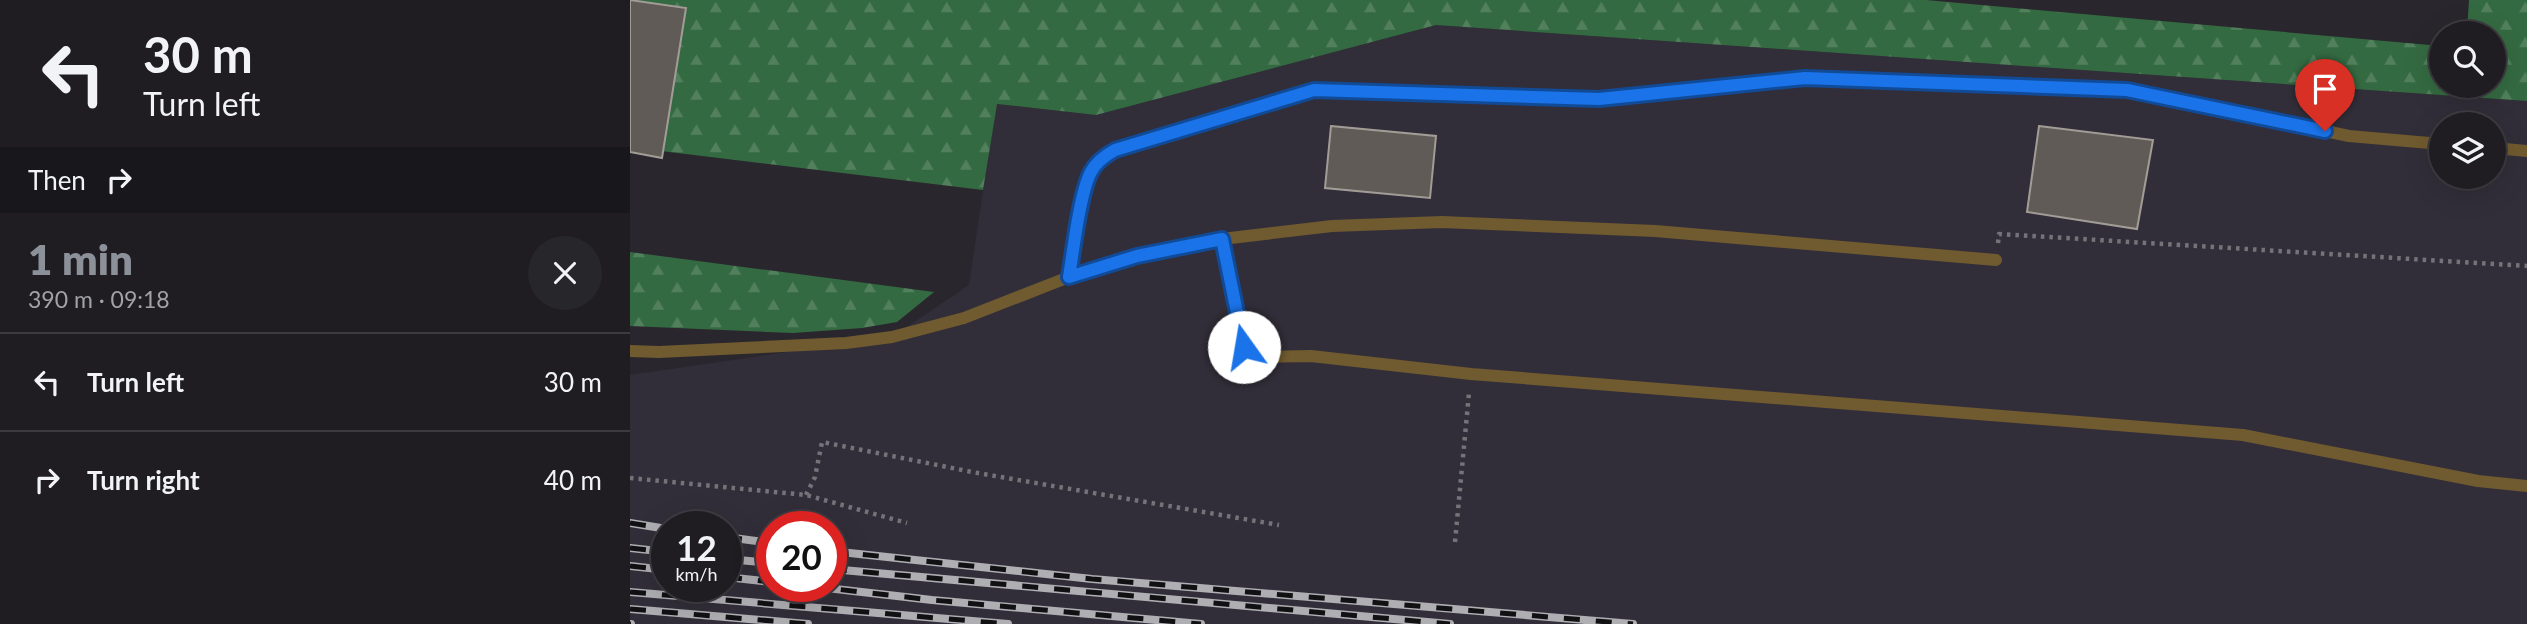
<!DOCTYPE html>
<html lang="en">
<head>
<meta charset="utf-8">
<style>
  :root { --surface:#1f1d22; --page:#27262a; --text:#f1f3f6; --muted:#a1a2a5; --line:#3c3b40; --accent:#8c9099 }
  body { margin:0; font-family:Lato,sans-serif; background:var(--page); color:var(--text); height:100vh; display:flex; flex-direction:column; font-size:26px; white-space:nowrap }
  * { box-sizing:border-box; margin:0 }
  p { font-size:23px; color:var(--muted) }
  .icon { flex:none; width:38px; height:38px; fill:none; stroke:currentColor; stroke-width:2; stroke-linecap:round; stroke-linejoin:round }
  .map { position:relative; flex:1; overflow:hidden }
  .side { display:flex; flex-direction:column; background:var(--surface); width:630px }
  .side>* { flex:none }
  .top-card { background:#1f1d22; color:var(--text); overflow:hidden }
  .fabs { position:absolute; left:1799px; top:21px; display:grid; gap:14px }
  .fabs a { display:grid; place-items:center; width:77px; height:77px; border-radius:50%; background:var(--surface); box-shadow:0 7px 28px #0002,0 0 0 2px var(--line); font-size:35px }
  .speed { position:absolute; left:21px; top:511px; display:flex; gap:14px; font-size:35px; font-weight:700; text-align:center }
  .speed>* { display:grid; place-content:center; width:91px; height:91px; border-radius:50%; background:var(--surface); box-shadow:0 7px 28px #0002,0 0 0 2px var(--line); line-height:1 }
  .speed small { font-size:18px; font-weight:400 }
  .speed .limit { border:10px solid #d22; background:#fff; color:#111 }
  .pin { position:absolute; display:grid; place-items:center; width:60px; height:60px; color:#fff; margin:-72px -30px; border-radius:50% 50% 50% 0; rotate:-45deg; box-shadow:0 0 7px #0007 }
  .pin .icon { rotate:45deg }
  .me { position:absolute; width:77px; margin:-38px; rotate:347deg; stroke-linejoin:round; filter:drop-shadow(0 0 5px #0008) }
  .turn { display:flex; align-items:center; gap:24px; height:147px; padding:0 28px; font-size:32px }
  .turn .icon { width:91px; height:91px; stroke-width:2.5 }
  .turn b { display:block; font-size:49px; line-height:60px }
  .then { display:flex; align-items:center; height:66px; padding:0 28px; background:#0003; gap:14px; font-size:26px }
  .round { display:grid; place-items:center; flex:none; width:74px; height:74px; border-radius:37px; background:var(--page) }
  .summary { display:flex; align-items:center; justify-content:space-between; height:119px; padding:0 28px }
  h1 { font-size:42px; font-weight:800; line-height:52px; color:var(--accent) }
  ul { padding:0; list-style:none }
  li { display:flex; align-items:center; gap:21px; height:98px; padding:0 28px; border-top:2px solid var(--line) }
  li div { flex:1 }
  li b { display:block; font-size:26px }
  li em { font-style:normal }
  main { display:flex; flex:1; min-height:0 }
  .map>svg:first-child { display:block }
  .built { fill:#322e39; fill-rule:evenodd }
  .forest { fill:url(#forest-firs) }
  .building { fill:#605b56; stroke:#a29c97; stroke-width:2 }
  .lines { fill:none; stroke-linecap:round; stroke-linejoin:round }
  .path { stroke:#757378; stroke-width:4.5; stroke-dasharray:3.5 5; stroke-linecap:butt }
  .lane { stroke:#705a2f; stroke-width:12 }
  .rail-casing { stroke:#afaeb3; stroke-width:8 }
  .rail { stroke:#111113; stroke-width:5; stroke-dasharray:16; stroke-linecap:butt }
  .route-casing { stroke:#114b97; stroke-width:18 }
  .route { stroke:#1a73e8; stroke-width:12 }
</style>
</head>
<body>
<main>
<section class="side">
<div class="top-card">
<div class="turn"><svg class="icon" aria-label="left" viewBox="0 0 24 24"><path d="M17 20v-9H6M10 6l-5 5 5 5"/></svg><div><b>30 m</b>Turn left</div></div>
<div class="then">Then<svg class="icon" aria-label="right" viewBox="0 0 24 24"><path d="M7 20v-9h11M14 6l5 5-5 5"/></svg></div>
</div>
<div class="summary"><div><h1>1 min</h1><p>390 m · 09:18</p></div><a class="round"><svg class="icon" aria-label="close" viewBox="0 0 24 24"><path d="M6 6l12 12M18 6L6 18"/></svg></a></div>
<ul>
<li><svg class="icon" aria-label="left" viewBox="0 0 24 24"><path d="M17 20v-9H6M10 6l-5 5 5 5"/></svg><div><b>Turn left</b></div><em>30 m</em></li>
<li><svg class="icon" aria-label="right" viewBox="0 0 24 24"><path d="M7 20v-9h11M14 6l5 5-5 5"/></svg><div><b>Turn right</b></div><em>40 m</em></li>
</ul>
</section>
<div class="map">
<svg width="1897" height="624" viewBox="0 0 1897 624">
  <defs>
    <pattern id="forest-firs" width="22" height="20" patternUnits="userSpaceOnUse" patternTransform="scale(1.75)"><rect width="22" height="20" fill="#346a41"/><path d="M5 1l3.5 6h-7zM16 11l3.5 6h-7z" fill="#52805d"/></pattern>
  </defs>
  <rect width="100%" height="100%" fill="#29272d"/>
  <path class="built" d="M 806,25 L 1897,101 L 1897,624 L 0,624 L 0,375 L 262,337 L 339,285 L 366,104 L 466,115 ZM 1811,124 L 1864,124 L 1864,177 L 1811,177 ZM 37,527 L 96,527 L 96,586 L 37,586 ZM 142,527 L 201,527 L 201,586 L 142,586 Z"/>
  <path class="forest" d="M 0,0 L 1296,0 L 1811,46 L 1811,86 L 1864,86 L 1864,33 L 1837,33 L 1839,0 L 1897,0 L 1897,101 L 806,25 L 466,115 L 367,104 L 353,190 L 23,150 Z
    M 0,252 L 304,292 L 267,322 L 232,328 L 163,333 L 0,326 Z"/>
  <path class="building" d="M 0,0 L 56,8 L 32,158 L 0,152 Z
    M 701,126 L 806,136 L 800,198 L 695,188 Z
    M 1409,126 L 1523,140 L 1507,229 L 1397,212 Z"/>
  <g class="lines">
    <path class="path" d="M 1368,243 L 1369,234 L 1897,266
      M 0,478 L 176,495 L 277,523
      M 176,495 L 185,477 L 192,442 L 342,472 L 649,525
      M 825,542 L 839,393"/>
    <path class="lane" d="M 1864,148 L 1897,151
      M 592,239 L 614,347 L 629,357 L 681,356 L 841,374 L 1613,435 L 1848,481 L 1897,486
      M 439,277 C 443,252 450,192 461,172 C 467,162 476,155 486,150 L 684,90 L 969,99 L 1175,78 L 1497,90 L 1719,136 L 1811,144
      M 0,351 L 29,352 L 216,343 L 262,337 L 334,318 L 439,277 L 507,256 L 592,239 L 702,226 L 812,222 L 1025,231 L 1366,260"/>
    <g class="rail-casing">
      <path id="rail" d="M 0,523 L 37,529
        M 96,537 L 142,543
        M 0,548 L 37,552
        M 201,551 L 462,579 L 1003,624
        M 96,559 L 142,563
        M 0,566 L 37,570
        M 201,569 L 820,624
        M 96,577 L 142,582
        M 179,586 L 302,600 L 571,624
        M 0,592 L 378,624
        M 0,609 L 178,624
        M 0,624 L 1,624"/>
    </g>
    <use href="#rail" class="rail"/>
  </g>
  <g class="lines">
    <g class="route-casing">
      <path id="route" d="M 614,347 L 592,239 L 507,256 L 439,277 C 443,252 450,192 461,172 C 466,162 476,155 485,150 L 684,90 L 969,99 L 1175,78 L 1497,90 L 1695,131"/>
    </g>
    <use href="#route" class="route"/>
  </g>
</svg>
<div class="fabs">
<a><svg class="icon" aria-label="search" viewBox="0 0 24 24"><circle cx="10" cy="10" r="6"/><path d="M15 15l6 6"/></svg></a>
<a><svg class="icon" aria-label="layers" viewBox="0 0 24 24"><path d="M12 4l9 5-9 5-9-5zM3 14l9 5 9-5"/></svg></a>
</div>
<div class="speed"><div>12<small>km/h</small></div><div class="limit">20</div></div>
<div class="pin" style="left:1695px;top:131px;background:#d93025"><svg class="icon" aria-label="arrive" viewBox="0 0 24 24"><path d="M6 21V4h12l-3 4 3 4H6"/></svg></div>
<svg class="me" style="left:614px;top:347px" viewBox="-20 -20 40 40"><circle r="19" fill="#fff"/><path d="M0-13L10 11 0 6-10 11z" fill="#1a73e8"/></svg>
</div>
</main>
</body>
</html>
